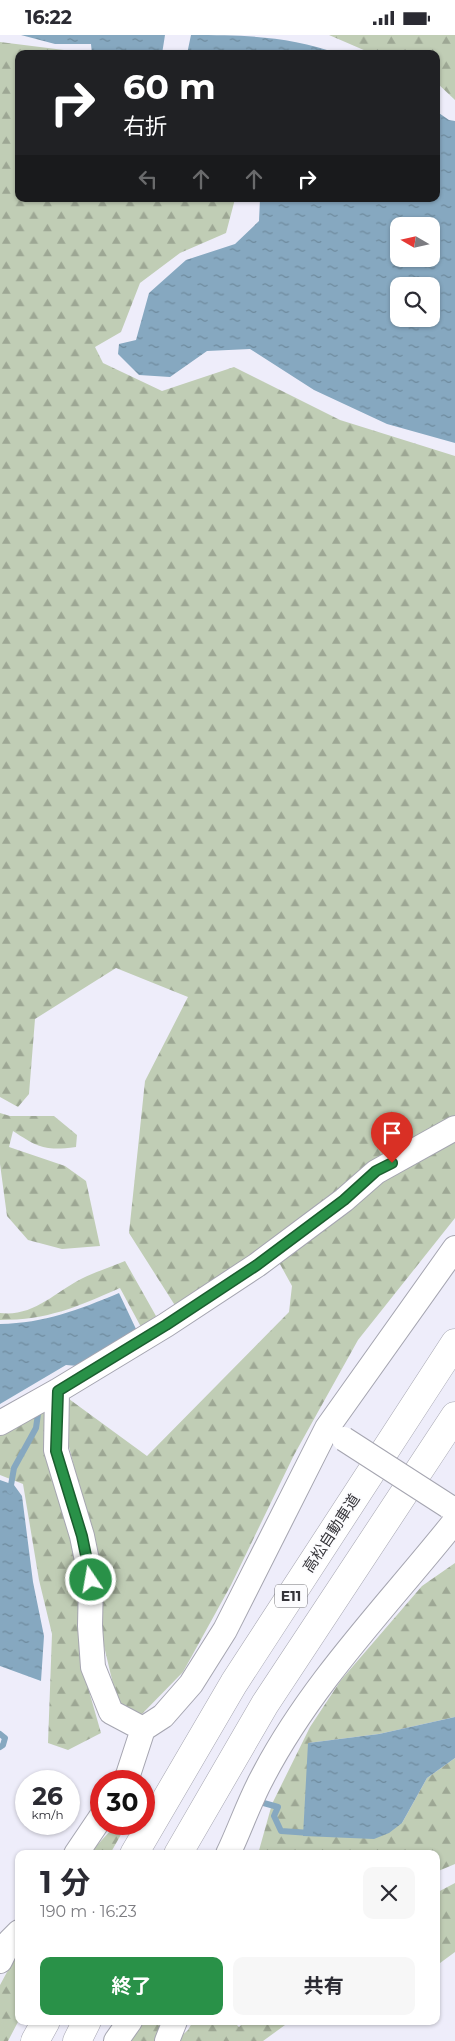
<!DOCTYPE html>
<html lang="ja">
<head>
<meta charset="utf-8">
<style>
  :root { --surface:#fff; --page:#f7f7f7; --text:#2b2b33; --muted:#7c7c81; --accent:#299148 }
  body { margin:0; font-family:Montserrat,"Noto Sans JP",sans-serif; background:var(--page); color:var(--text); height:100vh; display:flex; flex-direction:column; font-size:19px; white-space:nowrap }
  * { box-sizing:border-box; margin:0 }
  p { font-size:16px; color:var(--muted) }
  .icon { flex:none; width:28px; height:28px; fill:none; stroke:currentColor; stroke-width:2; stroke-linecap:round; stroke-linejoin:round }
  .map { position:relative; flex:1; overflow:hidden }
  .sheet { position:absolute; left:15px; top:1815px; width:425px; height:175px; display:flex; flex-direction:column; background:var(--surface); border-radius:10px; box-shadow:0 1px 4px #0004 }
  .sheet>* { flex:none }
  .hud { position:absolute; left:15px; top:15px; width:425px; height:152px; border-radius:10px; box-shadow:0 1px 4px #0004; background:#202124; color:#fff; overflow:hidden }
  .needle { width:32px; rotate:279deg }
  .fabs { position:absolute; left:390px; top:182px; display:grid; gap:10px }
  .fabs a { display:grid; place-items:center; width:50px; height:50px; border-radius:10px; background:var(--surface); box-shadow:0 1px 4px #0004; font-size:25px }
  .speed { position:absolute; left:15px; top:1735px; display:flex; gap:10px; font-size:25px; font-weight:700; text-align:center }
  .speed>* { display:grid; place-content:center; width:65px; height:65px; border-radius:50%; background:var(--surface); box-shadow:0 1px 4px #0004; line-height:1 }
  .speed small { font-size:12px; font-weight:400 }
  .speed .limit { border:8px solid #d22; background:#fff; color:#111 }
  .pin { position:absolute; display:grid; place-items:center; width:42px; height:42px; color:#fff; margin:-51px -21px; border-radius:50% 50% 50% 0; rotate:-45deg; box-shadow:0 0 5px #0007 }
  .pin .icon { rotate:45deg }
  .me { position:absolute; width:55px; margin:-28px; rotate:348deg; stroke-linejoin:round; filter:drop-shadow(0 0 4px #0008) }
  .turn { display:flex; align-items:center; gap:18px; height:105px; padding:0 25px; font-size:22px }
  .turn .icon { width:65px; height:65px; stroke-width:2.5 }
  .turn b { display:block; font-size:35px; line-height:42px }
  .lanes { display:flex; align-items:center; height:48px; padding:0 25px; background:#0003; justify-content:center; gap:25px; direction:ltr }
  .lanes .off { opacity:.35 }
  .round { display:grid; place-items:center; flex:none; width:52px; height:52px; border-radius:10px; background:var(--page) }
  .headline { display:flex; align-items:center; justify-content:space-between; height:85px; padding:0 25px }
  h1 { font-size:30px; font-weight:700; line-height:38px }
  .action { display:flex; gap:10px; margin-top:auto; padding:10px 25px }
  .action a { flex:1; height:58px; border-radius:10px; background:var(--accent); color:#fff; font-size:20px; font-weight:700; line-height:58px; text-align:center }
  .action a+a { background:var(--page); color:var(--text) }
  .status { display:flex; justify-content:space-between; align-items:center; height:35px; padding:0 25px; background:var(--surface); direction:ltr }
  .status svg { height:14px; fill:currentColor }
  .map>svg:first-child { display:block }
  .forest { fill:url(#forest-firs) }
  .water { fill:url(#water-ripples); fill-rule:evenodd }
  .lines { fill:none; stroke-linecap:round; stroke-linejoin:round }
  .stream { stroke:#86a8c0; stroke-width:6 }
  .street-casing { stroke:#a5a5b0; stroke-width:26 }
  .highway-casing { stroke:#a5a5b0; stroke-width:29 }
  .street { stroke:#fff; stroke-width:24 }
  .highway { stroke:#fff; stroke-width:28 }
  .street-bridge-casing { stroke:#a5a5b0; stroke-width:26; stroke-linecap:butt }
  .street-bridge { stroke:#fff; stroke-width:24 }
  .route-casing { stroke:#1b5e2f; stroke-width:12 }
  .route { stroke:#299148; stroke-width:9 }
  .labels { text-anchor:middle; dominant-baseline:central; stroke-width:4; stroke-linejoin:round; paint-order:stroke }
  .shield { fill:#fcfcfe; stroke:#717074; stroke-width:1 }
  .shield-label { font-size:14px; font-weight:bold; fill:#353439 }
  .street-label { font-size:15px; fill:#353439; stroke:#fcfcfe }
</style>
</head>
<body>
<div class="status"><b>16:22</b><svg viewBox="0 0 49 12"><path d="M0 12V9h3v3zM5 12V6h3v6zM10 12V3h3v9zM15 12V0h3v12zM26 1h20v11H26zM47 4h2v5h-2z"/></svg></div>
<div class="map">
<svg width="455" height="2006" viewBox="0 0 455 2006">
  <defs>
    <pattern id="forest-firs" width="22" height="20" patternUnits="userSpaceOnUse" patternTransform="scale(1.25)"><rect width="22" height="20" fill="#c0cdb5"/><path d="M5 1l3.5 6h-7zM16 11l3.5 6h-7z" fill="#9da794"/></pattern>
    <pattern id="water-ripples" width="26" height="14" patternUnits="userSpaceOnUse" patternTransform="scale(1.25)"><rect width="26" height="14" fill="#86a8c0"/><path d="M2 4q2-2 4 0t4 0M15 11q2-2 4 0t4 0" fill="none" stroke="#6e8a9d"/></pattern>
  </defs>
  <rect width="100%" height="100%" fill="#eeedfa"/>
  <path class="forest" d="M 329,0 L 455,0 L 455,65 L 436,47 L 436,19 L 373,19 Z
    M 0,7 L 72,16 L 74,19 L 19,19 L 19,164 L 235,164 L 226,198 L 180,218 L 140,248 L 121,297 L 95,312 L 103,328 L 162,356 L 234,332 L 340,385 L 455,421 L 455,1183 L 358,1305 L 294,1420 L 231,1550 L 183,1637 L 140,1681 L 118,1670 L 99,1590 L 102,1540 L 68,1408 L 69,1364 L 147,1421 L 289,1277 L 292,1251 L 269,1209 L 176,1272 L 129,1198 L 145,1046 L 188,962 L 116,933 L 35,984 L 29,1059 L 18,1072 L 0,1062 Z
    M 0,1078 L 10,1081 L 54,1081 L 77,1100 L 76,1112 C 45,1116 39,1113 13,1096 L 9,1112 L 65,1131 L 86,1146 L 100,1211 L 62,1214 L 28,1205 L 7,1181 L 0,1129 Z
    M 125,1226 L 156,1281 L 141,1292 L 120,1253 C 77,1272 48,1285 0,1285 L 0,1278 C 33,1282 54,1258 81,1244 C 95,1237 111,1232 125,1226 Z
    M 49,1372 L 83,1540 L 81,1628 L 101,1698 L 68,1715 L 48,1708 L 52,1599 L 39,1545 L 23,1449 L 0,1440 L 0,1400 Z
    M 455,1528 L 455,1682 L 379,1699 L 308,1708 L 402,1788 L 427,1743 L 455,1723 L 455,1829 L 436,1837 L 436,1819 L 258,1819 L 272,1769 L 310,1692 L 341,1645 L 422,1551 Z
    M 111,1795 L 123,1796 L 110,1819 L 89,1819 Z
    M 455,1848 L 455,1917 L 436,1931 L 436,1858 Z
    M 19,1915 L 19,1985 L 8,2006 L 0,2006 L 0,1950 Z
    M 142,1986 L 166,1986 L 156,2006 L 127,2006 Z
    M 193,1986 L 238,1986 L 236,1989 L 239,1992 L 245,1986 L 285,1986 L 285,1990 L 263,2006 L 176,2006 L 188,1995 Z"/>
  <path class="water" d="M 21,0 L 165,0 L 162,19 L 92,19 L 91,9 L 55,9 Z
    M 191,0 C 246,0 288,1 340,19 L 187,19 Z
    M 436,76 L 449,85 L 455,86 L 455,408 L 387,389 L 314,355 L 250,314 L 207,316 L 170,342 L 139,340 L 118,319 L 119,309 L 136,305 L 149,258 L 186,225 L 235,209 L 259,186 L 260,164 L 436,164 ZM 431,191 L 431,224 L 399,224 L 399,191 ZM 431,251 L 431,284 L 399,284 L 399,251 Z
    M 119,1258 L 136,1294 L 78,1331 L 66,1330 L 0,1369 L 0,1289 C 45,1288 78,1275 119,1258 Z
    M 0,1445 L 14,1450 L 22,1461 L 33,1547 L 44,1601 L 41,1646 L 0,1631 Z
    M 455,1682 L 455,1723 L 427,1743 L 402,1788 L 389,1798 L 374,1804 L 303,1801 L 308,1708 L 379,1699 Z"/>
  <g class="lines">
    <path class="stream" d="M 10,1456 L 14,1433 L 36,1393 L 38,1379 L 35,1373
      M 0,1699 L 5,1703 L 3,1710 L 0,1712
      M 260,1767 L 278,1772 L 274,1781 L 281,1796 L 310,1798"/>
    <g class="street-casing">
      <path id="street" d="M 57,1356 L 56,1415 L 82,1501 L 91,1545 L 90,1591 L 93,1632 L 111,1677 L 143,1694
        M 0,1388 L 57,1356 L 166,1290 L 257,1230 L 344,1165 L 376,1137 L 455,1093
        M 126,1746 L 143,1694 L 163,1681 L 191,1649 L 225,1595 L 327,1393 L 455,1213
        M 76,1819 L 101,1782
        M 228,1819 C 240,1794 249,1767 262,1743 C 311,1648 389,1569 455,1486
        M 0,1926 L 10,1906 L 19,1897
        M 116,2006 L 130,1986
        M 167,2006 L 175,1986"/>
    </g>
    <g class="highway-casing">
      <path id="highway" d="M 134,1819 L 234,1648 L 455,1308
        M 178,1819 L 265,1669 L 455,1381
        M 35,2006 L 46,1986
        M 77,2006 L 87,1986"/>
    </g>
    <use href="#street" class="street"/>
    <use href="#highway" class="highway"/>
    <g class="street-bridge-casing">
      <path id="street-bridge" d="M 344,1404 L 448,1471"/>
    </g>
    <use href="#street-bridge" class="street-bridge"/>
  </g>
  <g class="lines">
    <g class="route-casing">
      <path id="route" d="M 91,1545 L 82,1501 L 56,1416 L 58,1356 L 166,1290 L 257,1230 L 344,1165 L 376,1136 L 392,1128"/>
    </g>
    <use href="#route" class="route"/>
  </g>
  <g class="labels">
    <rect class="shield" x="275" y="1549.5" width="32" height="23" rx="4"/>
    <g class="shield-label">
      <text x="291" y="1561">E11</text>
    </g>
    <g class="street-label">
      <text transform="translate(331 1498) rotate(-57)">高松自動車道</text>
    </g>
  </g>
</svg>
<div class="fabs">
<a><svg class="needle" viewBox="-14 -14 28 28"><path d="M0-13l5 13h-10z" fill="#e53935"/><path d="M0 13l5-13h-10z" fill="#7c7c81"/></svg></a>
<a><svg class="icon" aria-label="search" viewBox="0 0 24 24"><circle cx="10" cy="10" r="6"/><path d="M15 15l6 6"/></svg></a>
</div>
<div class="speed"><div>26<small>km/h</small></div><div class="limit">30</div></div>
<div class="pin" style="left:392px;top:1128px;background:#d93025"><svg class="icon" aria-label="arrive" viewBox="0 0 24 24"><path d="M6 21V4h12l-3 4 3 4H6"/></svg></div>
<svg class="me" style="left:91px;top:1545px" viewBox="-20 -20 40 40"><circle r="17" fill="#299148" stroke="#fff" stroke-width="3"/><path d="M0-11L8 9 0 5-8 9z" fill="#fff"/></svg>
<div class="hud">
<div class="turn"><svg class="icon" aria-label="right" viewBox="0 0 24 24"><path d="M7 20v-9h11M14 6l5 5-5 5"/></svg><div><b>60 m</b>右折</div></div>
<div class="lanes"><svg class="icon off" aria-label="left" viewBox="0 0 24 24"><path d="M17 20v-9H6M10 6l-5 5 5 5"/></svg><svg class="icon off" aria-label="ahead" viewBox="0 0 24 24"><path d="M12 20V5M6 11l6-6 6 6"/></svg><svg class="icon off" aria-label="ahead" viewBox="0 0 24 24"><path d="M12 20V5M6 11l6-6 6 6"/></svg><svg class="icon" aria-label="right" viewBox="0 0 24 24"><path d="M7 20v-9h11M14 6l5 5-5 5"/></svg></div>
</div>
<section class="sheet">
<div class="headline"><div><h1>1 分</h1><p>190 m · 16:23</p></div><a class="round"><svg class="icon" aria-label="close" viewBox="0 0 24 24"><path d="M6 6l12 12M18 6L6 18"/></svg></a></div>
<div class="action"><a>終了</a><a>共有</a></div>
</section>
</div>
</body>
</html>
